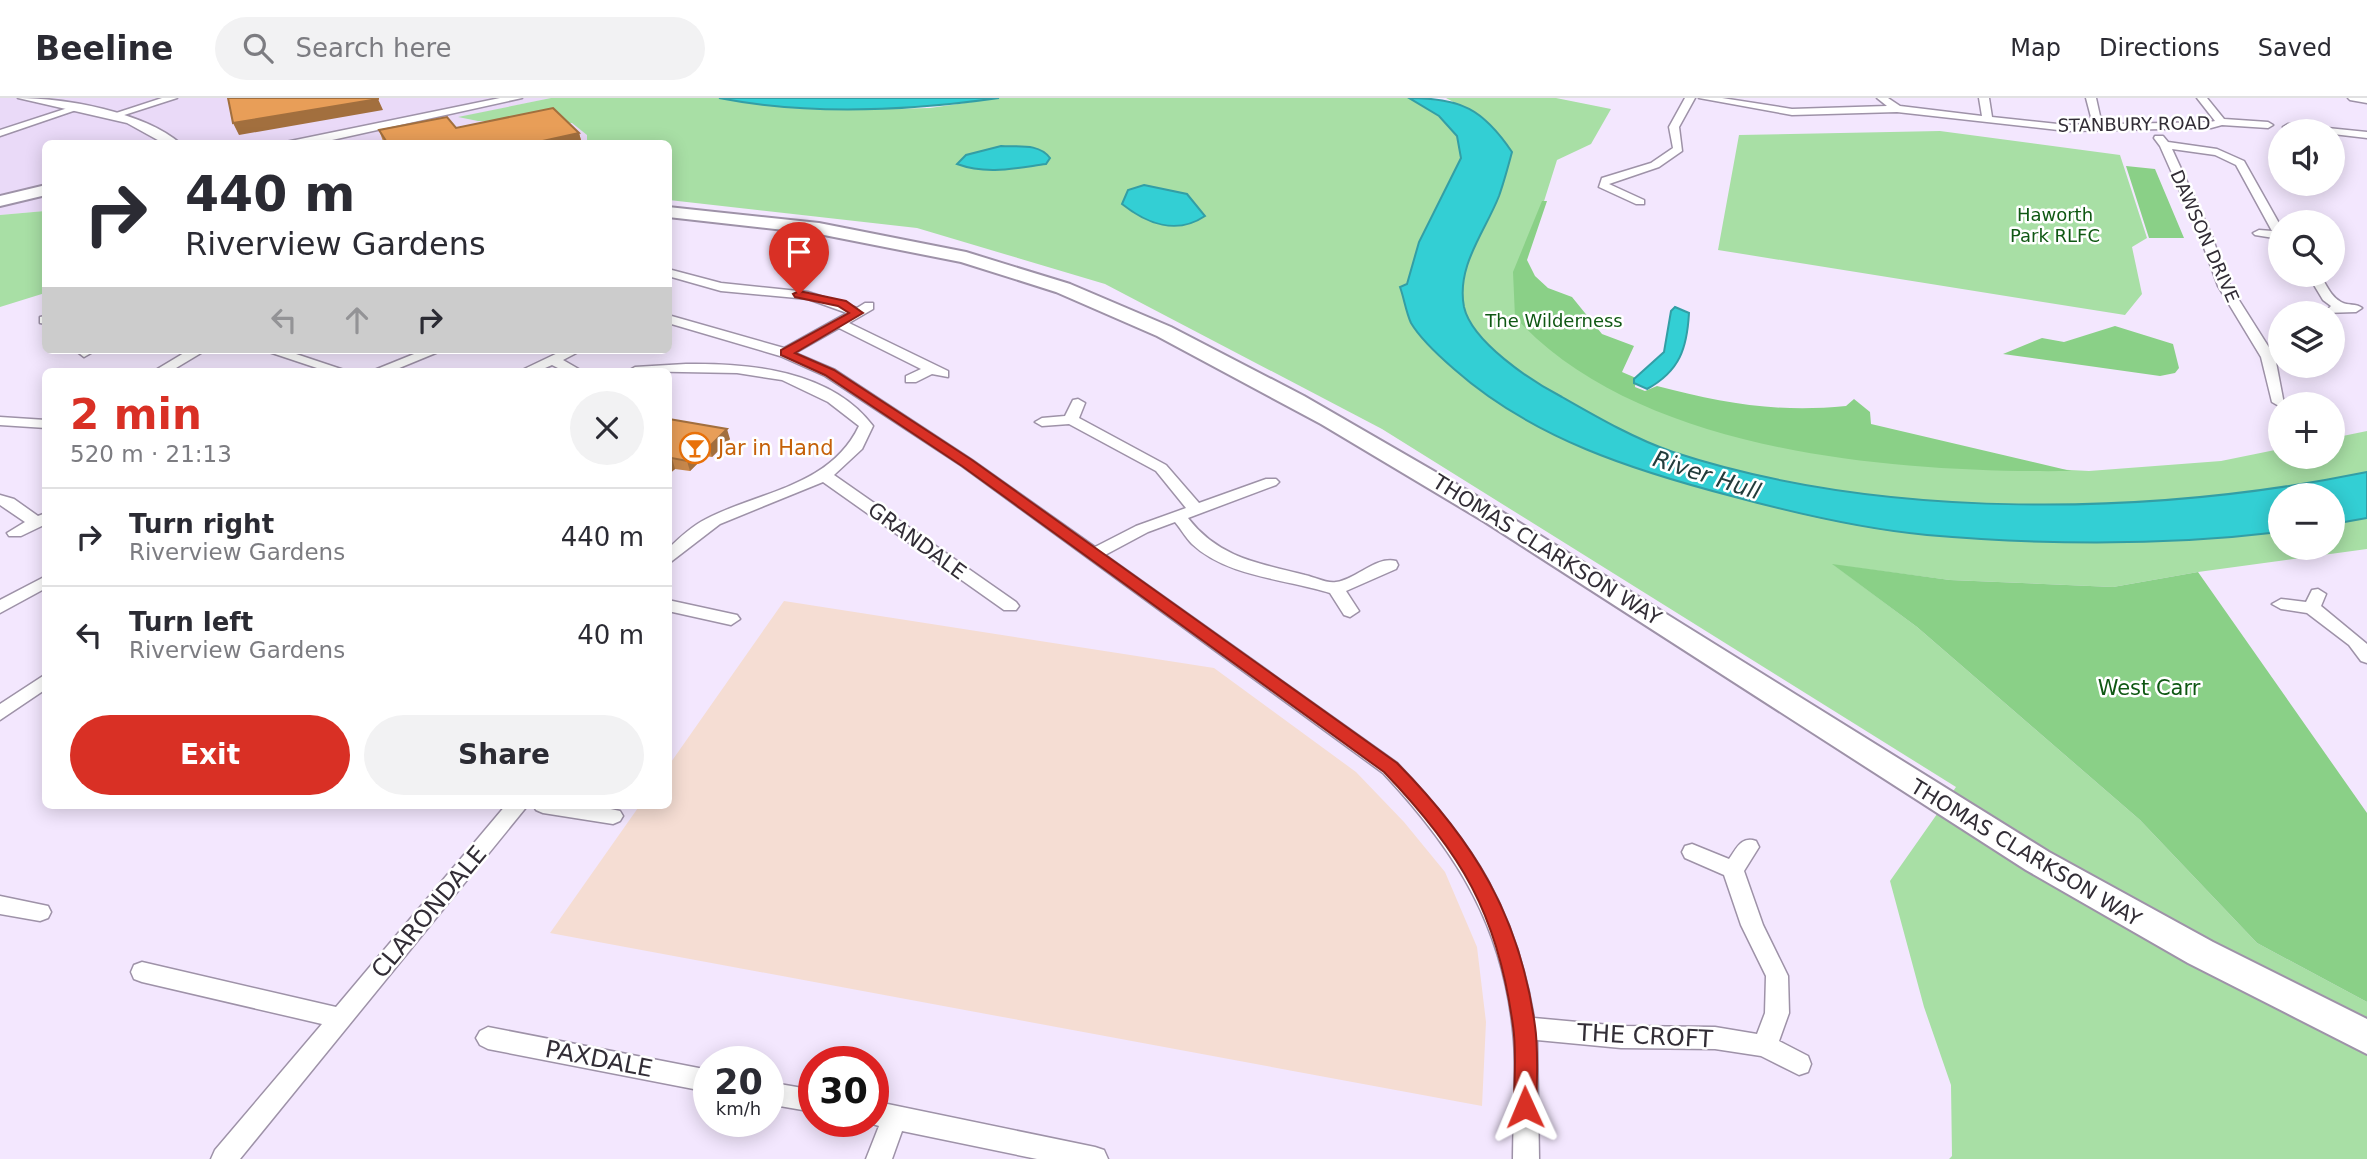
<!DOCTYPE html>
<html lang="en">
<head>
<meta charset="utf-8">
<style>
  :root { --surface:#fff; --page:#f2f2f3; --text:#2b2b33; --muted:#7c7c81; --line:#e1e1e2; --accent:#d93025 }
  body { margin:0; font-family:"DejaVu Sans",sans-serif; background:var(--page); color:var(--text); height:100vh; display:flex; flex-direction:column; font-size:26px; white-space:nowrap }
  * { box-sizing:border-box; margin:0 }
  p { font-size:23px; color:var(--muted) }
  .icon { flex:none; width:38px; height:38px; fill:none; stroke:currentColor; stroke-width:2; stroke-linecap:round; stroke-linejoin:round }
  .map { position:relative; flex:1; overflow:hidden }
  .details { position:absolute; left:42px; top:270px; width:630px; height:441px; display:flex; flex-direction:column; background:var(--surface); border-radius:10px; box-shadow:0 4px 18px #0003 }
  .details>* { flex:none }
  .banner { position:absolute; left:42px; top:42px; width:630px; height:214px; border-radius:10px; box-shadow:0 4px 18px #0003; background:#fff; color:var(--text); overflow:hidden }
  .fabs { position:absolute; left:2268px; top:21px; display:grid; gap:14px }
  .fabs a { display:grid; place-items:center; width:77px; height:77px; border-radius:50%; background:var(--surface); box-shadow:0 4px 18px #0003; font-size:35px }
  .speed { position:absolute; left:693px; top:948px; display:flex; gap:14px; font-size:35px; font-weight:700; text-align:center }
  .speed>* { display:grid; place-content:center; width:91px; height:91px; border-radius:50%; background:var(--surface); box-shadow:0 4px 18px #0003; line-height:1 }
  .speed small { font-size:18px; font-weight:400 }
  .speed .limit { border:10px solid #d22; background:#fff; color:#111 }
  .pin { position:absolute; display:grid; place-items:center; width:60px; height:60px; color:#fff; margin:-72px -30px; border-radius:50% 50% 50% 0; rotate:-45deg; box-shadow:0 0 7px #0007 }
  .pin .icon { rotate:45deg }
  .me { position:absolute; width:77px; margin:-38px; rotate:359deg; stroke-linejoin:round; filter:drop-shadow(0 0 5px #0008) }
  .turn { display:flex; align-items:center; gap:24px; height:147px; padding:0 28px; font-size:32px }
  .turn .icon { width:91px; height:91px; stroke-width:2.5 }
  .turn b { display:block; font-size:49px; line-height:60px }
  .lanes { display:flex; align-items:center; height:66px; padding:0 28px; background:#0003; justify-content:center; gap:35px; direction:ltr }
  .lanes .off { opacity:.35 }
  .round { display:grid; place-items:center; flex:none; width:74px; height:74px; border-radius:37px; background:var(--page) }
  .headline { display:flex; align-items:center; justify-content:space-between; height:119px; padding:0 28px }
  h1 { font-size:42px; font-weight:800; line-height:52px; color:var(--accent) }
  .primary-button { display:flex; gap:14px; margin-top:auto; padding:14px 28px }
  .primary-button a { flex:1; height:80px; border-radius:42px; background:var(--accent); color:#fff; font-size:28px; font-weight:800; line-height:80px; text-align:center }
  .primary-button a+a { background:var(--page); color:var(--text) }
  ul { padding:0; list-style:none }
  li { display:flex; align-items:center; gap:21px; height:98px; padding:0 28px; border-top:2px solid var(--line) }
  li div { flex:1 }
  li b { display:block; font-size:26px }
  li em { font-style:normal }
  header { display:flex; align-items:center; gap:42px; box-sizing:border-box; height:98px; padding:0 35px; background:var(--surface); border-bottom:2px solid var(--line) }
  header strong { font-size:33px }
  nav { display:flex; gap:38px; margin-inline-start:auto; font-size:24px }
  .search { width:490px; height:63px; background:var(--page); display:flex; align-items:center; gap:18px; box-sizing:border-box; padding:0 24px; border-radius:38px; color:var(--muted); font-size:26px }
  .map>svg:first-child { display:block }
  .built { fill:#eadaf8 }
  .education { fill:#f5ddd3 }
  .green { fill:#a8dfa5 }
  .forest { fill:#8ad087 }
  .water { fill:#33cfd4; stroke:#339ea5; stroke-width:2 }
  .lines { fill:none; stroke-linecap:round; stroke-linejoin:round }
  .minor-casing { stroke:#9e92a8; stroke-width:3 }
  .tertiary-casing { stroke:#9e92a8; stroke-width:3 }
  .trunk-casing { stroke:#9e92a8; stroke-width:4 }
  .minor { fill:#fff; fill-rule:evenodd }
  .tertiary { fill:#fff; fill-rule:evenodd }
  .trunk { fill:#fff; fill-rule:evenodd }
  .wall { fill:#c8884c }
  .shaded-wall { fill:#a26f3e }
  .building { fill:#e89e58; stroke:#a26f3e; stroke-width:2 }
  .route { fill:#d93025; stroke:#8d1f18; stroke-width:2 }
  .labels { text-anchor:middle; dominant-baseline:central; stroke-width:5; stroke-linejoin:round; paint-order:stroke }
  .far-street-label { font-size:18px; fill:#322d36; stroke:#fff }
  .far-park-label { font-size:18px; fill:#0f5813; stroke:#fff }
  .food-label { font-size:21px; fill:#c56008; stroke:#fff; text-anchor:start }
  .street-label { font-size:21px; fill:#322d36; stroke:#fff }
  .park-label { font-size:21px; fill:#0f5813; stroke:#fff }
  .water-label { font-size:23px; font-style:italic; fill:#233c3c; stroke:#fff }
  .near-street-label { font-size:24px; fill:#322d36; stroke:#fff }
</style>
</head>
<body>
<header>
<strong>Beeline</strong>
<div class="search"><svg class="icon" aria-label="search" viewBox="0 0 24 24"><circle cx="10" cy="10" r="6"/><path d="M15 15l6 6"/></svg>Search here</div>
<nav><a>Map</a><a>Directions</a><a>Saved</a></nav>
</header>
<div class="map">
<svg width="2367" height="1061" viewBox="0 0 2367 1061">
  <rect width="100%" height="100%" fill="#f3e7fe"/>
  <path class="built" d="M 0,0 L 551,0 L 461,19 L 572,25 L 588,37 L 587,46 L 46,46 L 45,113 L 0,117 Z"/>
  <path class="education" d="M 784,503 L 1214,570 L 1356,674 L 1404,724 L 1445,774 L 1477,849 L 1486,924 L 1482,1008 L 550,835 L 640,707 L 668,707 L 669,667 Z"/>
  <path class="green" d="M 551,0 L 719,0 L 841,12 L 930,10 L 999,0 L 1409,0 L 1439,18 L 1457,38 L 1461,60 L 1419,144 L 1407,186 L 1400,189 C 1404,201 1406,214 1412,225 C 1421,242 1439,258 1454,271 C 1535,342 1639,374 1740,400 C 1801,416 1864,431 1927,437 C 2044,447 2164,448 2280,434 L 2280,450 L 2333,450 L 2333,426 L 2367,420 L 2367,451 L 2198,474 L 2113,489 L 1950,482 L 1834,467 L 1917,529 L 2140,722 L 2257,845 L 2367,904 L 2367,1061 L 1949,1061 L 1952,1058 L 1951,987 L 1924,909 L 1890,783 L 1956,689 L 1382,331 L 1105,186 L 917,130 L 669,102 L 668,46 L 587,45 L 587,37 L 572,25 L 478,23 L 458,19 Z
    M 1446,0 L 1556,0 L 1611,11 L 1591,46 L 1557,62 L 1523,170 L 1614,285 L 1717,330 L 1934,365 L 2089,373 L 2221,363 L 2280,351 L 2280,359 L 2333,359 L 2333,340 L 2367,333 L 2367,374 C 2151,418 1885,423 1673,354 C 1635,341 1597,319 1562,299 C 1532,283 1472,245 1464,209 C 1455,167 1496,95 1512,55 L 1485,21 Z
    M 1940,33 L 2120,57 L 2147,140 L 2132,149 L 2142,196 L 2125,217 L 1718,152 L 1739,37 Z
    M 45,113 L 45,195 L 0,209 L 0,117 Z"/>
  <path class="forest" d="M 2126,68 L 2155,71 L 2184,140 L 2149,140 Z
    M 1542,103 L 1547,103 L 1527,162 L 1535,178 L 1548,190 L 1572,199 L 1602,236 L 1634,248 L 1622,274 L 1636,280 L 1635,289 L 1645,293 L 1657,288 C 1722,305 1777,315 1846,308 L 1854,301 L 1870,314 L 1871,326 L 2071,373 C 1896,375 1639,356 1515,219 L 1513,174 Z
    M 2115,228 L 2173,246 L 2179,270 L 2175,275 L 2160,278 L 2003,256 L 2042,240 L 2064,244 Z
    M 1832,466 L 1950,482 L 2113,489 L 2198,474 L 2367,715 L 2367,904 L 2257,845 L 2140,722 L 1917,529 Z"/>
  <path class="water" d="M 719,0 L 999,0 C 907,13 811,18 719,0 Z
    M 1409,0 C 1461,0 1483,11 1512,54 C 1508,69 1504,84 1499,98 C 1485,134 1456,168 1464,209 C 1472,244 1531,283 1562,299 C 1597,319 1635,341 1673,354 C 1884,423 2152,418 2367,374 L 2367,420 L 2333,426 L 2333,397 L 2280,397 L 2280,434 C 2164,448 2044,447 1927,437 C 1862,431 1798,416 1735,399 C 1635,373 1533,341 1454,271 C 1439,258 1421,242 1411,225 C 1406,214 1404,200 1400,189 L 1407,186 L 1419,144 L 1461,60 L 1457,38 L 1439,18 Z
    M 1001,48 C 1018,49 1039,45 1050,60 L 1046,66 C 1016,70 987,77 957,66 L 966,57 Z
    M 1144,87 L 1187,96 L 1205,118 C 1177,137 1147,126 1122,106 L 1128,92 Z
    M 1675,209 L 1689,215 C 1687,250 1680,273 1647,291 L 1634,285 L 1634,281 L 1664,254 L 1671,213 Z"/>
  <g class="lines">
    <g class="minor-casing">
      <path id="minor" d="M 162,0 L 177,0 L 118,19 L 110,17 Z
        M 1685,0 L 1695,0 L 1679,29 L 1682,53 L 1659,69 L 1609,86 L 1644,102 L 1644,106 L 1636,106 L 1599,89 L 1602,80 L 1651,65 L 1673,50 L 1669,29 Z
        M 1699,0 L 1722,0 L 1792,11 L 1887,8 L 1877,0 L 1888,0 L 1900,8 L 1982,18 L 1979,0 L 1989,0 L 1992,19 L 2067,27 L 2102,26 L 2091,19 L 2086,0 L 2096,0 L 2100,18 L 2116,26 L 2210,24 L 2215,23 L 2197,0 L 2207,0 L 2224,21 L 2268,24 L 2273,27 L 2268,30 L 2222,27 L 2211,30 L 2067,33 L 1897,14 L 1792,17 Z
        M 2348,0 L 2367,0 L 2367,5 L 2350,2 Z
        M 74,8 L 82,10 L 0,38 L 0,32 Z
        M 2288,26 L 2367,34 L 2367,40 L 2333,36 L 2333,33 L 2285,31 L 2283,29 Z
        M 2155,38 L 2163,38 L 2168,44 L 2217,51 L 2244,63 L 2280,127 L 2280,141 L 2255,137 L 2253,135 L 2259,132 L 2272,133 L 2236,67 L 2215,57 L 2172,51 L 2211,136 L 2230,188 L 2275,259 L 2284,306 L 2279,308 L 2272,304 L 2261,259 L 2218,188 L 2199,136 L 2160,48 L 2154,40 Z
        M 668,171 L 721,185 L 808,194 L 857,210 L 865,205 L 873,205 L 873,211 L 849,225 L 948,273 L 948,279 L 932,276 L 916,284 L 906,284 L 906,278 L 921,271 L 839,230 L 795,255 L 835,272 L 972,362 L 1095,449 L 1136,428 L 1186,410 L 1156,373 L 1069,326 L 1042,328 L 1035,324 L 1042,320 L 1065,318 L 1073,302 L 1078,301 L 1085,305 L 1079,320 L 1166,367 L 1199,405 L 1266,381 L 1276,381 L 1279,384 L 1276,387 L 1188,420 C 1219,460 1258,465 1305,477 C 1314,479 1328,486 1336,484 C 1356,482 1375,458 1396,463 L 1398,467 L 1396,471 L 1346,493 L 1359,513 L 1350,519 L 1344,517 L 1330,495 C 1286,481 1227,479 1192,446 C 1186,440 1181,431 1175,424 L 1148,434 L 1105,457 L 1397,665 C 1474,745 1515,810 1534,920 L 1621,928 L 1715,929 L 1757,936 L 1765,915 L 1766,878 L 1741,827 L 1724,777 L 1685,760 L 1682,754 L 1685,748 L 1692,746 L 1729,761 C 1737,750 1741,738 1756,743 L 1759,749 L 1744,773 L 1763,827 L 1788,878 L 1789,915 L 1779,943 L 1808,958 L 1811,966 L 1808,974 L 1799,977 L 1761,958 L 1715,951 L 1621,950 L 1537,942 L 1539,1061 L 1513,1061 C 1513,1022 1517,982 1514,943 C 1505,831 1458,755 1383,675 L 962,368 L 825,278 L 780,258 L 668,225 L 668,217 L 784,250 L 847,215 L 808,201 L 721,193 L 668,178 Z
        M 2308,177 L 2320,177 C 2326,186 2331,199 2341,204 C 2348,208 2356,205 2362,210 L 2356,214 L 2324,215 L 2331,208 L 2323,202 Z
        M 45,218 L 46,226 L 40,225 L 40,219 Z
        M 75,252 L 89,252 L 91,255 L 84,259 Z
        M 189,252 L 206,252 L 171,273 L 154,273 Z
        M 263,252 L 284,252 L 347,273 L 326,273 Z
        M 424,252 L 443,252 L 392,273 L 372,273 Z
        M 564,252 L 582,252 L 563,262 L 582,273 L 564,273 L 552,267 L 538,273 L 520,273 Z
        M 686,266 C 750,265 831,272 873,328 L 862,351 L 834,377 L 1016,504 L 1019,508 L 1016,512 L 1004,512 L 823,384 L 720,426 L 668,466 L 668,451 C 680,439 692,428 706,421 C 760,393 830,389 859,328 L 828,304 L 782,282 L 737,275 L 628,273 L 635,269 Z
        M 0,319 L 46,322 L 46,330 L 0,327 Z
        M 0,397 L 14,401 L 38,418 L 46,415 L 46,426 L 21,438 L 9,438 L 7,435 L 25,424 L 0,407 Z
        M 46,478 L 46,490 L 0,515 L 0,502 Z
        M 2318,491 L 2326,496 L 2321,508 L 2367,546 L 2367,565 L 2361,563 L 2349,547 L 2307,515 L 2281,511 L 2272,506 L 2281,501 L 2306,504 L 2312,492 Z
        M 668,502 L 737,517 L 740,521 L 731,527 L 668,513 Z
        M 46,576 L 46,591 L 0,622 L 0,606 Z
        M 506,707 L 528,707 L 240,1061 L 211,1061 L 215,1052 L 322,926 L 142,884 L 134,881 L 131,874 L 134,867 L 142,864 L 336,909 Z
        M 533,707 L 592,707 L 620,713 L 623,718 L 620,723 L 613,726 L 543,715 L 536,712 Z
        M 0,798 L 48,808 L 51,814 L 48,820 L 40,823 L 0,816 Z
        M 488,929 L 709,972 L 709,994 L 488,951 L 480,947 L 476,940 L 480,933 Z
        M 768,984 L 814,992 L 814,1014 L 768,1006 Z
        M 873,1003 L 1095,1049 L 1104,1052 L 1108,1061 L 1037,1061 L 902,1033 L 892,1061 L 866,1061 L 879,1028 L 866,1024 L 873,1024 Z"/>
    </g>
    <g class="tertiary-casing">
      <path id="tertiary" d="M 18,0 C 66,0 144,14 181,46 L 165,46 L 127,25 Z
        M 500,0 L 522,0 L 332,42 L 276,46 Z"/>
    </g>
    <g class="trunk-casing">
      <path id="trunk" d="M 46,87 L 46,97 L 0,108 L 0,98 Z
        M 668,109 L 819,125 L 966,154 L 1070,186 L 1171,229 L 1304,298 L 1470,394 L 2049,754 L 2213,844 L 2367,921 L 2367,956 L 2188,865 L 2026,772 L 1485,424 L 1321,326 L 1157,238 L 1056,194 L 961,164 L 819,136 L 668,119 Z"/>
    </g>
    <use href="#minor" class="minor"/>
    <use href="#tertiary" class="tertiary"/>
    <use href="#trunk" class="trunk"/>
  </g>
  <path class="wall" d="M 456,30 L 579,35 L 582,46 L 384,46 L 379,32 Z
    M 668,322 L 730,341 L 712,359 L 705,358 L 690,373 L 675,371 L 668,377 Z"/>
  <path class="shaded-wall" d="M 378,1 L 383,12 L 239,37 L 233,25 Z
    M 579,35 L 582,46 L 529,46 Z
    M 727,331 L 730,341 L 712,359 L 709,349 Z
    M 702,348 L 705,358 L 690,373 L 687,363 Z
    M 672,360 L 675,371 L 668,377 L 668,364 Z"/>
  <path class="building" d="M 228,0 L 378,0 L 378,1 L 233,25 Z
    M 553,10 L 579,35 L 529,46 L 388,46 L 379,32 L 447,19 L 456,30 Z
    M 669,321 L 727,331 L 709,349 L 702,348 L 687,363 L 672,360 L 668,364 Z"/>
  <path class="route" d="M 799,193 L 846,203 L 863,215 L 795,255 L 834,272 L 972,362 L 1397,665 C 1474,743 1520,818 1535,928 C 1539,954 1536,982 1537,1009 L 1533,1016 L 1525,1019 L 1517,1016 L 1514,1009 C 1514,982 1517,954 1513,928 C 1498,816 1461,754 1384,674 L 962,368 L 825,277 L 781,257 L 781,252 L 849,215 L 838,208 L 795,199 L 793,196 Z"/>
  <defs>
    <g id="bar-ring" transform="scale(1.575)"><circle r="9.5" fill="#fff" stroke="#e8710a" stroke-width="1.5"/><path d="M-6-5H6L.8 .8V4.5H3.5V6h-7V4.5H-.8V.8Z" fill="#e8710a"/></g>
  </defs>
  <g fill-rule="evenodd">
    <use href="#bar-ring" x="695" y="350"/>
  </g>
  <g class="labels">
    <g class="far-street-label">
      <text transform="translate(2134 26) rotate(-1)">STANBURY ROAD</text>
      <text transform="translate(2205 138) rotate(66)">DAWSON DRIVE</text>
    </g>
    <g class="far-park-label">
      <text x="2055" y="116">Haworth<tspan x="2055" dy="21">Park RLFC</tspan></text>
      <text x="1554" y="222">The Wilderness</text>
    </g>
    <g class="food-label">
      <text x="718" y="350">Jar in Hand</text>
    </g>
    <g class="street-label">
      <text transform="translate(917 443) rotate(36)">GRANDALE</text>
      <text transform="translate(1547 452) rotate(32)">THOMAS CLARKSON WAY</text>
      <text transform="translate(2026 755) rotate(31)">THOMAS CLARKSON WAY</text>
    </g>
    <g class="park-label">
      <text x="2149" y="590">West Carr</text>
    </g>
    <g class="water-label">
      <text transform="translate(1707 377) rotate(18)">River Hull</text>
    </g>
    <g class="near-street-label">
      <text transform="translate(429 814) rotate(-50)">CLARONDALE</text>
      <text transform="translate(1645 938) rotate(3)">THE CROFT</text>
      <text transform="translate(599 961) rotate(11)">PAXDALE</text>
    </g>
  </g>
</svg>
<div class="fabs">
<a><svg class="icon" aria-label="sound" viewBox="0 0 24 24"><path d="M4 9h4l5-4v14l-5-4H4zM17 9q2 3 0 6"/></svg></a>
<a><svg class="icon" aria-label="search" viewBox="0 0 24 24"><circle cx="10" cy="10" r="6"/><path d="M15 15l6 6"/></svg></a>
<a><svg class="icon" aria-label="layers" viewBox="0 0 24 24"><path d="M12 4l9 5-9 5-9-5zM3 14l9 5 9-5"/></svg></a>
<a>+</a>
<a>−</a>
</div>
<div class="speed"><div>20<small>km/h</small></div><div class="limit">30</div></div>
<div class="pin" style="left:799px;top:196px;background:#d93025"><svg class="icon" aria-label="arrive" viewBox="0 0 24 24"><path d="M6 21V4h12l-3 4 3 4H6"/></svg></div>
<svg class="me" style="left:1525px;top:1009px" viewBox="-20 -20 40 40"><path d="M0-17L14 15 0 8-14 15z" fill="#d93025" stroke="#fff" stroke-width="4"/></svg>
<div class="banner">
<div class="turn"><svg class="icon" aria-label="right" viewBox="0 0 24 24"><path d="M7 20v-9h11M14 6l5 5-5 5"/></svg><div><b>440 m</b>Riverview Gardens</div></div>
<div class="lanes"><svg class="icon off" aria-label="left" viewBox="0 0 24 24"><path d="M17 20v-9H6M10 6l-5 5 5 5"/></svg><svg class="icon off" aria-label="ahead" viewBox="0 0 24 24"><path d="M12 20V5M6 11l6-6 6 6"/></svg><svg class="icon" aria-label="right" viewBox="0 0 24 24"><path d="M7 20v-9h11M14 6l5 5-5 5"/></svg></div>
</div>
<section class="details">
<div class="headline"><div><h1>2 min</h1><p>520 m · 21:13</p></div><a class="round"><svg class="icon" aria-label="close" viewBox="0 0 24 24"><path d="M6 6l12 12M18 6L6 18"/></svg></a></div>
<ul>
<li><svg class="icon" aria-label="right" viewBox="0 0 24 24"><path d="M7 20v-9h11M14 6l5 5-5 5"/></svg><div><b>Turn right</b><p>Riverview Gardens</p></div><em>440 m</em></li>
<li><svg class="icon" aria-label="left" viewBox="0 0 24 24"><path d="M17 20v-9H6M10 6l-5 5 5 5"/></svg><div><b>Turn left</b><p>Riverview Gardens</p></div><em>40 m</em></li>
</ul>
<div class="primary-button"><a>Exit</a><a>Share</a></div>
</section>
</div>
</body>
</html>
